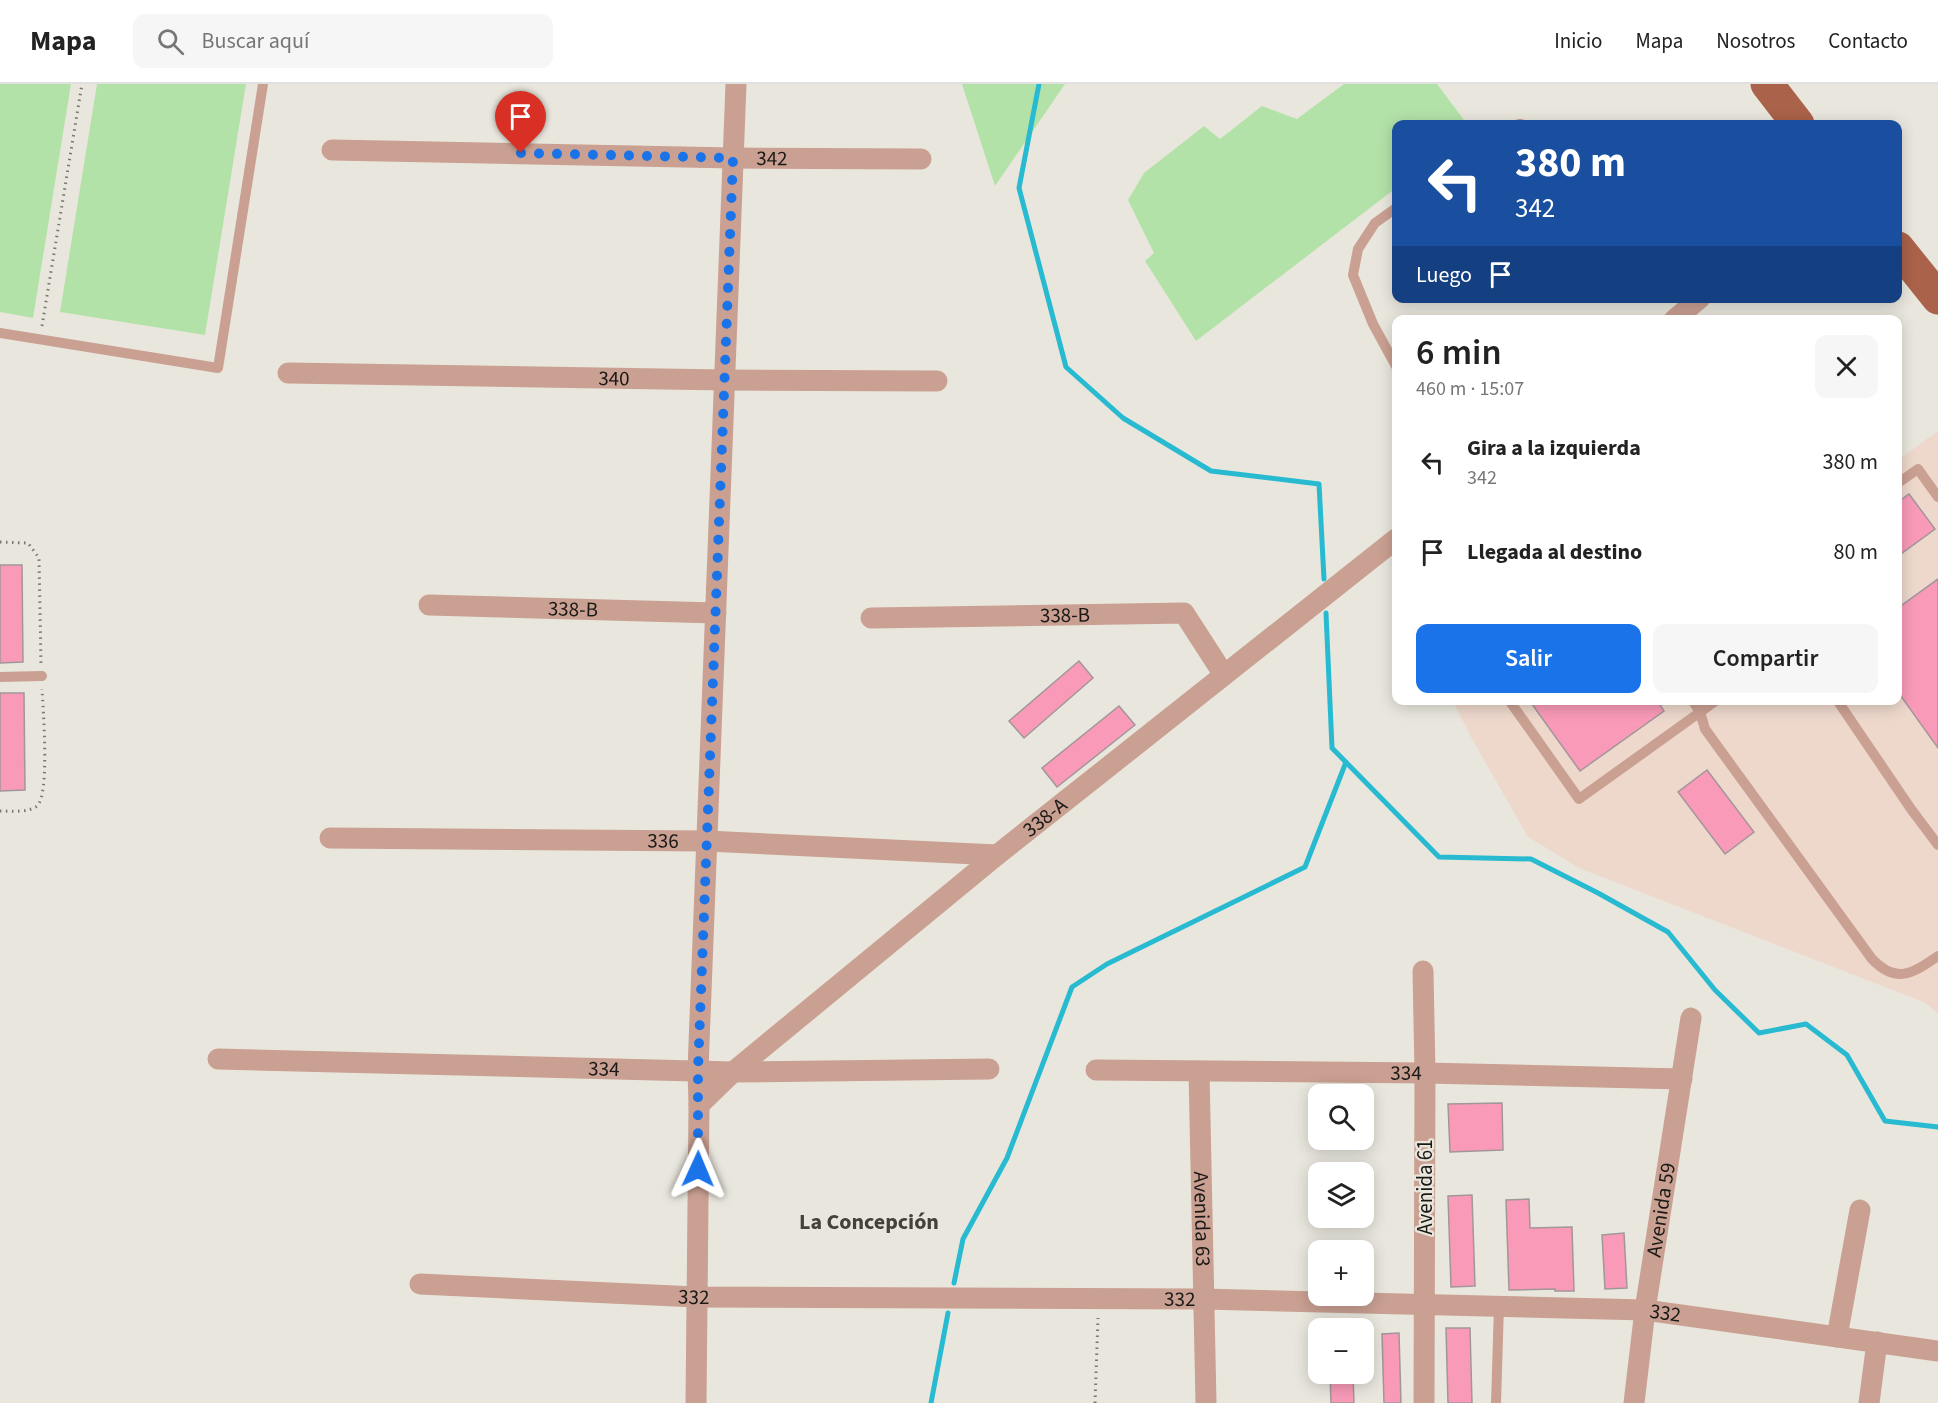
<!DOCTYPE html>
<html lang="es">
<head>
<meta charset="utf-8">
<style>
  :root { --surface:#fff; --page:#f6f6f6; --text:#222; --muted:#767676; --line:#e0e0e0; --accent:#1a73e8 }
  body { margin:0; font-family:"Source Sans 3",sans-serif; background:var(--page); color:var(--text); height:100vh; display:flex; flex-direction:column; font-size:22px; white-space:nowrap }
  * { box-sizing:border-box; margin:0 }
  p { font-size:20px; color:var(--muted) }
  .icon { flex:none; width:33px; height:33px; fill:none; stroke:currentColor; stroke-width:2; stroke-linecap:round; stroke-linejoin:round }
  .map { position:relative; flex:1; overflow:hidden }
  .drawer { position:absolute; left:1392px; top:231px; width:510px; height:390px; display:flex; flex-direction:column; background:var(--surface); border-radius:12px; box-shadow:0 3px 15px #0003 }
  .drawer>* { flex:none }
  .banner { position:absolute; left:1392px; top:36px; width:510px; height:183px; border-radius:12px; box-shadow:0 3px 15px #0003; background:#1a4fa0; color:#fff; overflow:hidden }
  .tools { position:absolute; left:1308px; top:1000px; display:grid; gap:12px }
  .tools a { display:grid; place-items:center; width:66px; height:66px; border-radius:12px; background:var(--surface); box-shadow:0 3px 15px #0003; font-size:30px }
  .pin { position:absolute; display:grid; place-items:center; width:51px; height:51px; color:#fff; margin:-62px -26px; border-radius:50% 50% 50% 0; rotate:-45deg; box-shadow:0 0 6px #0007 }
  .pin .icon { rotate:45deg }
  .me { position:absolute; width:66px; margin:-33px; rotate:1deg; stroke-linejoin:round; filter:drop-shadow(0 0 4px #0008) }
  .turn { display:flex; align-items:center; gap:21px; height:126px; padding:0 24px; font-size:27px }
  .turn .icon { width:78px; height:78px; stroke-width:2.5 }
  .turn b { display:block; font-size:42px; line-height:51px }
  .then { display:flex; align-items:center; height:57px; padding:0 24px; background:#0003; gap:12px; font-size:22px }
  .round { display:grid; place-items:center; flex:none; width:63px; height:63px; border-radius:12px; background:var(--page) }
  .head { display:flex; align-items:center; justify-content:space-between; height:102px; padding:0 24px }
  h1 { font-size:36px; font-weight:600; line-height:45px }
  .action { display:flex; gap:12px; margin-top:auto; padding:12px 24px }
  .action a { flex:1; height:69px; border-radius:12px; background:var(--accent); color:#fff; font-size:24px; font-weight:600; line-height:69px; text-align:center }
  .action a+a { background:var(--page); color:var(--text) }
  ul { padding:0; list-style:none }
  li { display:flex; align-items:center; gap:18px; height:90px; padding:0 24px }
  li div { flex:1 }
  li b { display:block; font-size:22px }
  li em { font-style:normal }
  header { display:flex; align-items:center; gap:36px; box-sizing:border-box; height:84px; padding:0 30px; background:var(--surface); border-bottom:2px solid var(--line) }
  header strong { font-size:28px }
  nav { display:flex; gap:33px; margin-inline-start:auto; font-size:21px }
  .search { width:420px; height:54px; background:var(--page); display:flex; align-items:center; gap:15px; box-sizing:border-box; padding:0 21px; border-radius:12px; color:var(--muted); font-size:22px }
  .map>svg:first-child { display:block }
  .industrial { fill:#eed8cc }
  .green { fill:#b3e2a8 }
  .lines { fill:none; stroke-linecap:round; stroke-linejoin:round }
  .stream { stroke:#27bad1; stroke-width:5 }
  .building { fill:#f99ab8; stroke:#a29699; stroke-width:1.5 }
  .path { stroke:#797770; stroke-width:3; stroke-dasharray:1.5 4.5; stroke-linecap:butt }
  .lane { stroke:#caa092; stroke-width:10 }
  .street { stroke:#caa092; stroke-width:21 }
  .primary { stroke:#ab624a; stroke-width:33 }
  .route { stroke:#1a73e8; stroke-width:10; stroke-dasharray:0 18 }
  .labels { text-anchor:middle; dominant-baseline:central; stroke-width:4.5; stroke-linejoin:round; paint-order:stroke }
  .street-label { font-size:21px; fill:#1a1915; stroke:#e9e7dd }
  .neighbourhood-label { font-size:22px; font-weight:bold; fill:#434139; stroke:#e9e7dd }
</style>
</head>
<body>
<header>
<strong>Mapa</strong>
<div class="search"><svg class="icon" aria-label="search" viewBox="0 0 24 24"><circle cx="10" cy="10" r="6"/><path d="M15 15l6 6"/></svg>Buscar aquí</div>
<nav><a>Inicio</a><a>Mapa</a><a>Nosotros</a><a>Contacto</a></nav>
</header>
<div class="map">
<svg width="1938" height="1319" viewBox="0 0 1938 1319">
  <rect width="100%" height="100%" fill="#e9e7dd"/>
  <path class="industrial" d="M 1938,347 L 1938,930 L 1926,919 L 1579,784 L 1528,753 L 1472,655 L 1453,617 L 1898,616 L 1898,376 Z"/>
  <path class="green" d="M 0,0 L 71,0 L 33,234 L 0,228 Z
    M 97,0 L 246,0 L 205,251 L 60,228 Z
    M 962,0 L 1065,0 L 995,102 Z
    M 1344,0 L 1437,0 L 1467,40 L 1396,40 L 1396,104 L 1196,257 L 1145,177 L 1154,169 L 1128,116 L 1144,89 L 1204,42 L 1220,55 L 1262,22 L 1297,35 Z"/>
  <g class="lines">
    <path class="stream" d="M 1039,0 L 1019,104 L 1066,283 L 1123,334 L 1211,387 L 1319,400 L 1324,495
      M 1326,529 L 1332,664 L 1439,773 L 1531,775 L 1598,809 L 1668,848 L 1715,906 L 1759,949 L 1806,940 L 1847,971 L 1885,1037 L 1938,1043
      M 954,1199 L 963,1155 L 1007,1074 L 1072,903 L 1107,880 L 1305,783 L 1346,678
      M 931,1319 L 948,1229"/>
  </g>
  <path class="building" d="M 1909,410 L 1935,445 L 1898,472 L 1898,418 Z
    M 0,481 L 22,481 L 23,578 L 0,579 Z
    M 1938,495 L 1938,664 L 1898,608 L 1898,524 Z
    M 1079,577 L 1093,594 L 1024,654 L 1009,637 Z
    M 0,609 L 24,609 L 25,706 L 0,707 Z
    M 1529,616 L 1657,616 L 1664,627 L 1580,687 Z
    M 1119,622 L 1135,641 L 1057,703 L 1042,684 Z
    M 1707,686 L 1754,748 L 1725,770 L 1678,708 Z
    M 1502,1019 L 1503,1066 L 1450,1068 L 1448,1020 Z
    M 1472,1111 L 1475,1202 L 1451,1203 L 1448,1112 Z
    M 1529,1115 L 1530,1144 L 1572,1143 L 1574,1207 L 1555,1207 L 1555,1205 L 1509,1206 L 1506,1116 Z
    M 1624,1149 L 1627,1204 L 1605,1205 L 1602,1151 Z
    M 1446,1244 L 1470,1244 L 1472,1319 L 1448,1319 Z
    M 1399,1249 L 1401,1319 L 1384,1319 L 1382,1250 Z
    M 1330,1290 L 1353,1290 L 1354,1319 L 1331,1319 Z"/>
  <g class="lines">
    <path class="path" d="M 42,242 L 82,0
      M 0,458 L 28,459 L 39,474 L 41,580
      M 0,727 C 11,727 28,729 37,722 C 50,710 43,625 42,605
      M 1095,1319 L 1098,1234"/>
    <path class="lane" d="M 1519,40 L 1521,40
      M 1396,124 L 1375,139 L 1358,165 L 1353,191 L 1373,240 L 1396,282
      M 0,249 L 218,284 L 263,0
      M 1898,399 L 1918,385 L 1938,413
      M 0,593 L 42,592
      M 1509,616 L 1579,715 L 1717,616
      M 1692,616 L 1700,628 L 1705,645 L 1872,875 C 1896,900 1912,890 1938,872
      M 1837,616 L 1911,725 L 1938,761
      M 1496,1319 L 1499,1222"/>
    <g class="street">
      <path id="s1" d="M 332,66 L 733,74 L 921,75"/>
      <path d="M 1674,236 L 1700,214"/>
      <path id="s2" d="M 288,289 L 725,296 L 937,297"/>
      <path id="s3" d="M 429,521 L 716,529"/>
      <path id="s4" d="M 871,534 L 1184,529 L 1224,591"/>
      <path id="s5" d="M 330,754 L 707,757 L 997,771"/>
      <path d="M 1423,887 L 1425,989 L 1424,1319"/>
      <path id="s6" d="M 218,975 L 733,988 L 989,985"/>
      <path id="s7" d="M 1096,986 L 1425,989 L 1682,995"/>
      <path id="s8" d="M 1199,987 L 1206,1319"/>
      <path id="s9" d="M 699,1021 L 733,988 L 997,771 L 1396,455"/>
      <path id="s10" d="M 420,1200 L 696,1213 L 1203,1215 L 1645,1226 L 1938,1267"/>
      <path d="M 1837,1253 L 1860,1126"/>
      <path d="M 696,1319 L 699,1021 L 698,986 L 736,0"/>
      <path id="s11" d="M 1634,1319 L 1645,1226 L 1691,934"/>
      <path d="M 1869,1319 L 1877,1258"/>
    </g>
    <path class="primary" d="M 1767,0 L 1798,40
      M 1898,164 L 1938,214"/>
  </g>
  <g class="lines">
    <path class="route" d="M 521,69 L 733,74 L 698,986 L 698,1085"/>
  </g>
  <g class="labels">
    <g class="street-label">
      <text stroke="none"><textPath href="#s1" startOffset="440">342</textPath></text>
      <text stroke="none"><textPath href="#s2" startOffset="326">340</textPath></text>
      <text stroke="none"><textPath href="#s3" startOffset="144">338-B</textPath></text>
      <text stroke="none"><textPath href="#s4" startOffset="194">338-B</textPath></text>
      <text stroke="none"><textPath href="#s9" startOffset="450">338-A</textPath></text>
      <text stroke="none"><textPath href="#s5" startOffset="333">336</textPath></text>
      <text stroke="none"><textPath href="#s6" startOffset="386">334</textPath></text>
      <text stroke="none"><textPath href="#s7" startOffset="310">334</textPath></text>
      <text transform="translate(1425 1103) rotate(-90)">Avenida 61</text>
      <text stroke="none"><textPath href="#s11" startOffset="195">Avenida 59</textPath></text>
      <text stroke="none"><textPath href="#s8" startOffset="148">Avenida 63</textPath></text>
      <text stroke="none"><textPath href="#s10" startOffset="274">332</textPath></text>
      <text stroke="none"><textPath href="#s10" startOffset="760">332</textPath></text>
      <text stroke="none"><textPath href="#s10" startOffset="1246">332</textPath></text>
    </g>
    <g class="neighbourhood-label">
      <text x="869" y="1138">La Concepción</text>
    </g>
  </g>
</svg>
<div class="tools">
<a><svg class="icon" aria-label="search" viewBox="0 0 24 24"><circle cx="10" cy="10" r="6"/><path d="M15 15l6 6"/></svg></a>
<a><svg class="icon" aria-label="layers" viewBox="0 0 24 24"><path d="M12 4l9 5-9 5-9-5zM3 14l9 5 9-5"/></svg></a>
<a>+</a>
<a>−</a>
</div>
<div class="pin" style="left:521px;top:69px;background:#d93025"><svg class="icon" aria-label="arrive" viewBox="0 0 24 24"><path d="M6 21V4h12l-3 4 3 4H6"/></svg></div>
<svg class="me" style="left:698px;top:1085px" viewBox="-20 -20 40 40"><path d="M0-17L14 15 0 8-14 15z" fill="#1a73e8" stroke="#fff" stroke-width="4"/></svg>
<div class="banner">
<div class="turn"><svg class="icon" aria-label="left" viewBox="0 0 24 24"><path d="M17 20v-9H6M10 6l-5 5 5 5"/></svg><div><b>380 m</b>342</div></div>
<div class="then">Luego<svg class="icon" aria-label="arrive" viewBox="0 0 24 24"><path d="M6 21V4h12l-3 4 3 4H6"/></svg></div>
</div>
<section class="drawer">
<div class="head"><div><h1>6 min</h1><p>460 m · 15:07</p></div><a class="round"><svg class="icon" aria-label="close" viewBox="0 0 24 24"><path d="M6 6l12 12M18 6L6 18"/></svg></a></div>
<ul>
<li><svg class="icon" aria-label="left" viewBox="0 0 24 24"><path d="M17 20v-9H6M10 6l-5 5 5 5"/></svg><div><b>Gira a la izquierda</b><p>342</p></div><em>380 m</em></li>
<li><svg class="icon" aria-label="arrive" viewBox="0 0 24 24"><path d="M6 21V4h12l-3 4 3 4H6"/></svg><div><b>Llegada al destino</b></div><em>80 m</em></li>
</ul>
<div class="action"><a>Salir</a><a>Compartir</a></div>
</section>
</div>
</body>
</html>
